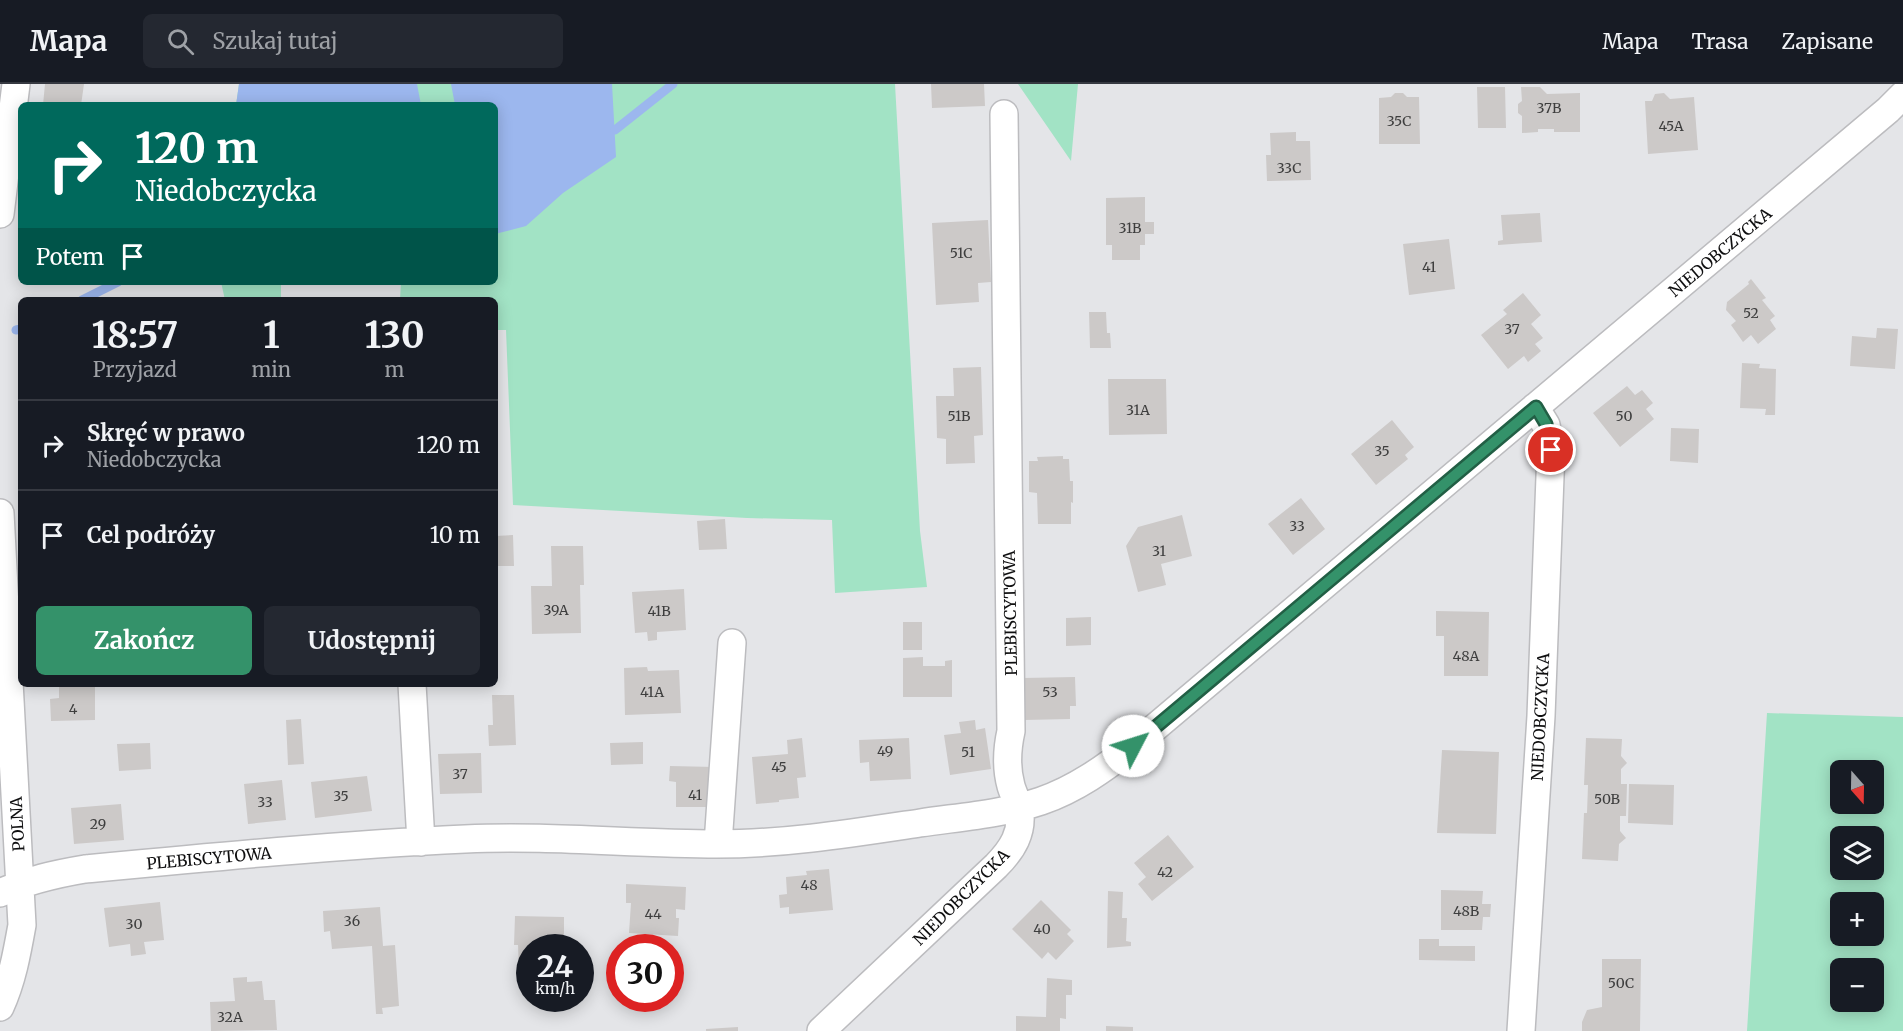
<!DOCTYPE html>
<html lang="pl">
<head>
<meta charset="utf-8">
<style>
  :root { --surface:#171b24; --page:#242831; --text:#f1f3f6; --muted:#9ea1a6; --line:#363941; --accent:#34926a }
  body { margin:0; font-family:Merriweather,serif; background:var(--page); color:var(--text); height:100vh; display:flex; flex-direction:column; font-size:22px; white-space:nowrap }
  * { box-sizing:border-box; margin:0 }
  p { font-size:20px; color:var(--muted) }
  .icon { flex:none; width:33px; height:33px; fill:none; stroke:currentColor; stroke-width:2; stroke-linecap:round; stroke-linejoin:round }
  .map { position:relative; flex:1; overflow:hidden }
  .sheet { position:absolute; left:18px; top:213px; width:480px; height:390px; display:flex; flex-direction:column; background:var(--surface); border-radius:9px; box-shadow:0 3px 15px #0003 }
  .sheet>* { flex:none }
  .banner { position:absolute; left:18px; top:18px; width:480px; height:183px; border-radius:9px; box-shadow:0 3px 15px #0003; background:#00695c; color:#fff; overflow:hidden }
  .needle { width:39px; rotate:160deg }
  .fabs { position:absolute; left:1830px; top:676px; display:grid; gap:12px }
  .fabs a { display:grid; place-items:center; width:54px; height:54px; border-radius:9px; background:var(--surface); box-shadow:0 3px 15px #0003; font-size:30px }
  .speed { position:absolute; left:516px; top:850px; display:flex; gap:12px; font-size:30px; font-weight:700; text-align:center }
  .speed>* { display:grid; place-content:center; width:78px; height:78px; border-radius:50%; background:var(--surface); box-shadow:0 3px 15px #0003; line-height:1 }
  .speed small { font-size:15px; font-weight:400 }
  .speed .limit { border:9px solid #d22; background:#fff; color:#111 }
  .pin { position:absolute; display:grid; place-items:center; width:51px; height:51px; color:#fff; margin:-26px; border:3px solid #fff; border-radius:50%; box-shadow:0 2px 6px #0007 }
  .me { position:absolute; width:66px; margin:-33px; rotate:50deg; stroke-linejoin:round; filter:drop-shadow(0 0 4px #0008) }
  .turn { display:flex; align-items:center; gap:21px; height:126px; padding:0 18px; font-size:27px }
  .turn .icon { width:78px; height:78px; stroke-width:2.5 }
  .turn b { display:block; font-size:42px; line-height:51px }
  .then { display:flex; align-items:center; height:57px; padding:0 18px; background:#0003; gap:12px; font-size:22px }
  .eta { display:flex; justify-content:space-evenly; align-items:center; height:102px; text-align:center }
  .eta b { font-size:36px; font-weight:700; line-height:42px }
  .button { display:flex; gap:12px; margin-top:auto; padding:12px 18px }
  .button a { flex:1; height:69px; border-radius:9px; background:var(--accent); color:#fff; font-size:24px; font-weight:700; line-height:69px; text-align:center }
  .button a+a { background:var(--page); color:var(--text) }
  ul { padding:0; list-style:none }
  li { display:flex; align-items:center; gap:18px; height:90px; padding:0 18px; border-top:2px solid var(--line) }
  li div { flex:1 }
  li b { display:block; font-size:22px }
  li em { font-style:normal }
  header { display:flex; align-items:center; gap:36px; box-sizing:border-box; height:84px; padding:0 30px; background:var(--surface); border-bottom:2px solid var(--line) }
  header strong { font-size:28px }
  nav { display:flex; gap:33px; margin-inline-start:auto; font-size:21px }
  .search { width:420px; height:54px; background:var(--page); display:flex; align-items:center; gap:15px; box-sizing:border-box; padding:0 21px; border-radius:9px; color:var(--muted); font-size:22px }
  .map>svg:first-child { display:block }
  .green { fill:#a2e3c5; fill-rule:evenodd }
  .water { fill:#9cb7ee }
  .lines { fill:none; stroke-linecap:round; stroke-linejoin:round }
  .stream { stroke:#9cb7ee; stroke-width:9 }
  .building { fill:#ccc9c8 }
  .minor-casing { stroke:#bcbcbf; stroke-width:30 }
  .minor { stroke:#fff; stroke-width:27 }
  .route-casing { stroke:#225f45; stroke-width:15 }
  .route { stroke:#34926a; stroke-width:10 }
  .labels { text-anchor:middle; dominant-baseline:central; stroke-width:4.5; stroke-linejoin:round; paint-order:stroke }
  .number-label { font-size:14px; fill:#3e3e3e }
  .street-label { font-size:16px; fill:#0f0f10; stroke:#fff }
</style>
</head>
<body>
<header>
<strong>Mapa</strong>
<div class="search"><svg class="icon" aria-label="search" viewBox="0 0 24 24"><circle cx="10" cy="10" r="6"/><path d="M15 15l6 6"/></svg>Szukaj tutaj</div>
<nav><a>Mapa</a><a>Trasa</a><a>Zapisane</a></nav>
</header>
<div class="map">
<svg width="1903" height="947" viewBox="0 0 1903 947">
  <rect width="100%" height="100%" fill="#e4e5e8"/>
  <path class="green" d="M 239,0 L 895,0 L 920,447 L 927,503 L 835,509 L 832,436 L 747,434 L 513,421 L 506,246 L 495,246 L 495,216 L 400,216 L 401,198 L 495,198 L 495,21 L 236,21 Z
    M 1018,0 L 1078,0 L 1071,77 Z
    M 221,198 L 303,198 L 281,201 L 281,216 L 225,216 Z
    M 1767,629 L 1903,633 L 1903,947 L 1747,947 ZM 1840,687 L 1874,687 L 1874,720 L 1840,720 ZM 1840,753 L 1874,753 L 1874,786 L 1840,786 ZM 1840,819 L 1874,819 L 1874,852 L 1840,852 ZM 1840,885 L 1874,885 L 1874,918 L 1840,918 Z"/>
  <path class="water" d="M 239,0 L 417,0 L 421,21 L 236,21 Z
    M 451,0 L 612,0 L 616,73 L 563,109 L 526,142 L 495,150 L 495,21 L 455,21 Z"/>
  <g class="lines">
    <path class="stream" d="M 615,46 L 673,0
      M 82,216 L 118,198
      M 16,246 L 21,245"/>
  </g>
  <path class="building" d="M 45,0 L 84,0 L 81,21 L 43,21 Z
    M 931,0 L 984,0 L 985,22 L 932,24 Z
    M 1477,3 L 1505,3 L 1506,44 L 1478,44 Z
    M 1521,3 L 1540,3 L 1547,10 L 1580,9 L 1580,48 L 1554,48 L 1554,45 L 1538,45 L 1538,48 L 1522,49 L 1522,32 L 1518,29 L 1518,20 L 1522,17 Z
    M 1395,9 L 1403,9 L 1407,13 L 1419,13 L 1420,60 L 1379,60 L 1379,14 L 1391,13 Z
    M 1664,9 L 1670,15 L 1694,13 L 1698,66 L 1648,70 L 1645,17 L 1652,17 L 1655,10 Z
    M 1296,48 L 1296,57 L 1310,57 L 1311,96 L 1267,97 L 1266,71 L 1271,71 L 1270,49 Z
    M 1145,113 L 1145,138 L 1154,138 L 1154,150 L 1145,150 L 1145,161 L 1140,161 L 1140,176 L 1112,176 L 1112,161 L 1106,161 L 1106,114 Z
    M 1540,129 L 1542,158 L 1498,161 L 1498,157 L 1503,156 L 1501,131 Z
    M 988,136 L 991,198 L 978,199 L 979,218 L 936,221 L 932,139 Z
    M 1449,155 L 1455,205 L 1409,211 L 1403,160 Z
    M 1751,195 L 1766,214 L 1762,216 L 1775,232 L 1770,236 L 1776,245 L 1758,260 L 1751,251 L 1743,258 L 1731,241 L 1736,237 L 1726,226 L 1727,218 L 1749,200 L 1748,198 Z
    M 1523,209 L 1541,231 L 1531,240 L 1543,254 L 1535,260 L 1541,267 L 1528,278 L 1524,272 L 1508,285 L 1481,251 L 1507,230 L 1503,226 Z
    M 1089,228 L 1106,228 L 1107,249 L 1110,249 L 1111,264 L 1090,264 Z
    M 1877,244 L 1898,245 L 1895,285 L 1850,282 L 1852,252 L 1876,254 Z
    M 1742,279 L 1760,280 L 1759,284 L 1776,285 L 1775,331 L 1765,331 L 1766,325 L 1740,324 Z
    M 981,283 L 983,351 L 974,352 L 975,379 L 946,380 L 946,355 L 937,354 L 936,312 L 954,312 L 953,284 Z
    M 1108,295 L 1166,295 L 1167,350 L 1109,351 Z
    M 1627,302 L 1635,311 L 1642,306 L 1653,319 L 1646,325 L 1654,335 L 1620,363 L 1593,329 Z
    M 1392,336 L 1414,363 L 1405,371 L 1408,375 L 1376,401 L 1351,370 Z
    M 1671,344 L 1699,345 L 1698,379 L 1670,377 Z
    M 1063,372 L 1063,375 L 1069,375 L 1070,397 L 1073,397 L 1073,419 L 1071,418 L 1071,440 L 1038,440 L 1037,409 L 1029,408 L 1029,377 L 1038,377 L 1037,373 Z
    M 1301,414 L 1325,445 L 1293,471 L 1268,440 Z
    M 1182,431 L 1192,472 L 1161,480 L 1166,501 L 1138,508 L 1126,462 L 1138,443 Z
    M 725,435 L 727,465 L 699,466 L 697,437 Z
    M 513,451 L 514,482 L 495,482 L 495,452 Z
    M 551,462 L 583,462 L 584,501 L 580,501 L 581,549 L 532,550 L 531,502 L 552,502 Z
    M 684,505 L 686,546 L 657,548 L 657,556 L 648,557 L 647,548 L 635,549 L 632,508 Z
    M 1436,527 L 1489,528 L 1488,592 L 1444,592 L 1444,552 L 1436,552 Z
    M 1091,533 L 1091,561 L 1066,562 L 1066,534 Z
    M 903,538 L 922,538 L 922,566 L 903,566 Z
    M 923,573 L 923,582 L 945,582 L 945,577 L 952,576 L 952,613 L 903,613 L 903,574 Z
    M 647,583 L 648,587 L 679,586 L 681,629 L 625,631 L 624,584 Z
    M 1075,593 L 1076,622 L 1070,622 L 1070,635 L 1024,636 L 1023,594 Z
    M 59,600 L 95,600 L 95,636 L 51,637 L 50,615 L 59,614 Z
    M 492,611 L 514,611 L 516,661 L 489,662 L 488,641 L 493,641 Z
    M 301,635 L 304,680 L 288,681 L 286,636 Z
    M 975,636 L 976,646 L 985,644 L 991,685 L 950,691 L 944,651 L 961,649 L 959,638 Z
    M 802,654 L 806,693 L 797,694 L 799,714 L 779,716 L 779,718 L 756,720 L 752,673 L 788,670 L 787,656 Z
    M 909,654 L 911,695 L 870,697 L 869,678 L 860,679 L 859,656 Z
    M 1586,654 L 1622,655 L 1621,672 L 1627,679 L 1621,685 L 1621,700 L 1627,700 L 1626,732 L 1620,732 L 1620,747 L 1626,754 L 1619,760 L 1618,777 L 1582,775 L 1584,729 L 1587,729 L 1588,701 L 1584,701 Z
    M 643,658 L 643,680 L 611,681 L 610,659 Z
    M 150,659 L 151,685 L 119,687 L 117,660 Z
    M 1442,666 L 1499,668 L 1496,750 L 1437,749 Z
    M 481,669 L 482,709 L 440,710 L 438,670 Z
    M 670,682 L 715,683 L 715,723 L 676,723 L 676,698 L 669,697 Z
    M 367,692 L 372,727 L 315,734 L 311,698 Z
    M 282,696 L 286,736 L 248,740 L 244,700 Z
    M 1629,700 L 1674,701 L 1673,741 L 1628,739 Z
    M 121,720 L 124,756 L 74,760 L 71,724 Z
    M 1168,751 L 1194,783 L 1152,817 L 1138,800 L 1146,793 L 1134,779 Z
    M 829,785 L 833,826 L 789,830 L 789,823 L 780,824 L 779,811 L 787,810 L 786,793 L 807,791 L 806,787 Z
    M 626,800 L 686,803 L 685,826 L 676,825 L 676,834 L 679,834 L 678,852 L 629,849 L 631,819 L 626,819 Z
    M 1441,806 L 1483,807 L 1482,820 L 1491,820 L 1490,833 L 1483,833 L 1482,846 L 1441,846 Z
    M 1108,807 L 1123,808 L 1122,834 L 1127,834 L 1126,857 L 1131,858 L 1131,862 L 1107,864 Z
    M 1041,816 L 1071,846 L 1067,850 L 1074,857 L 1056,876 L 1048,868 L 1042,875 L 1012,845 Z
    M 160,818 L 164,856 L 144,858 L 146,870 L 131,872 L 130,860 L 109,863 L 104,824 Z
    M 380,823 L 383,862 L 395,861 L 399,922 L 382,924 L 383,930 L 376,930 L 372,862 L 332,865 L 330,847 L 324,848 L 323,827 Z
    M 515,832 L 564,833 L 564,864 L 530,864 L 530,886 L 519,886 L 518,861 L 514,861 Z
    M 1419,855 L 1439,855 L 1439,862 L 1475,862 L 1475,877 L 1419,876 Z
    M 1602,875 L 1641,875 L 1640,947 L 1582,947 L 1582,938 L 1587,926 L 1602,923 Z
    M 247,893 L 247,898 L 262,897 L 264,916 L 275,916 L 277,946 L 211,947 L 210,918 L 235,917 L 233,894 Z
    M 1047,894 L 1072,896 L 1072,911 L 1066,911 L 1066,935 L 1060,934 L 1060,947 L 1016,947 L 1016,932 L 1046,933 Z
    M 1106,942 L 1133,943 L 1133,947 L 1106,947 Z
    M 738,943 L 738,947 L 706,947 L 706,945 Z"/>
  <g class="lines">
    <g class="minor-casing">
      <path id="minor" d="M 0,130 L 16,0
        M 0,429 L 22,841 C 17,869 12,897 0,923
        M 412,600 L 421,758
        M 718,760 L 732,559
        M 0,809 C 28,796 55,790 85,785 C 212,773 338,761 465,755 C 549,751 633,760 717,760 C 785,760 853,749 920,739 C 960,733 1003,730 1041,717 C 1076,705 1105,684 1133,662 L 1888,26 L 1903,11
        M 821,947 L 996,782 C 1012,766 1024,748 1019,724 C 1017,717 1013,709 1011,702 C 1006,684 1007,665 1011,647 L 1004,30
        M 1521,947 L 1541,632 L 1551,366 L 1546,341 L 1535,323"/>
    </g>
    <use href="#minor" class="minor"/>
  </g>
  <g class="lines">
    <g class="route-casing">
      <path id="route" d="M 1133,662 L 1536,323 L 1546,340 L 1551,366"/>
    </g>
    <use href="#route" class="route"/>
  </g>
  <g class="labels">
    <g class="number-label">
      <text x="1549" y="24">37B</text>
      <text x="1399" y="37">35C</text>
      <text x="1671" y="42">45A</text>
      <text x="1289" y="84">33C</text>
      <text x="1130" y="144">31B</text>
      <text x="961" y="169">51C</text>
      <text x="1429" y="183">41</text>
      <text x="1751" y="229">52</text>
      <text x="1512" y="245">37</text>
      <text x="1138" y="326">31A</text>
      <text x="959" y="332">51B</text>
      <text x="1624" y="332">50</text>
      <text x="1382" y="367">35</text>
      <text x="1297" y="442">33</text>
      <text x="1159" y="467">31</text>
      <text x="556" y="526">39A</text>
      <text x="659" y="527">41B</text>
      <text x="1466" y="572">48A</text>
      <text x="652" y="608">41A</text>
      <text x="1050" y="608">53</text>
      <text x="73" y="625">4</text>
      <text x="885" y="667">49</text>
      <text x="968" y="668">51</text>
      <text x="779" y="683">45</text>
      <text x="460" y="690">37</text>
      <text x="695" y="711">41</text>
      <text x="341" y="712">35</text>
      <text x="1607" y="715">50B</text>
      <text x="265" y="718">33</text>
      <text x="98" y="740">29</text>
      <text x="1165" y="788">42</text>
      <text x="809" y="801">48</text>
      <text x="1466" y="827">48B</text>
      <text x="653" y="830">44</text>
      <text x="352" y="837">36</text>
      <text x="134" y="840">30</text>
      <text x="1042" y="845">40</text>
      <text x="1621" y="899">50C</text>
      <text x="230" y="933">32A</text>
    </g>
    <g class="street-label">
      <text transform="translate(1720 168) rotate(-40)">NIEDOBCZYCKA</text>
      <text transform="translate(1010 529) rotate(-91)">PLEBISCYTOWA</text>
      <text transform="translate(1540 633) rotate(-87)">NIEDOBCZYCKA</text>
      <text transform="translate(17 740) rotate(-93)">POLNA</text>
      <text transform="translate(209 774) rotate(-5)">PLEBISCYTOWA</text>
      <text transform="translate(961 813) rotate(-45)">NIEDOBCZYCKA</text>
    </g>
  </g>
</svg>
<div class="fabs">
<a><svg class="needle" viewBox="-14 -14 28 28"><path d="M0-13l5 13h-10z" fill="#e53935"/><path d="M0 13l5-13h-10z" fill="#9ea1a6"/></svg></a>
<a><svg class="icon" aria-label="layers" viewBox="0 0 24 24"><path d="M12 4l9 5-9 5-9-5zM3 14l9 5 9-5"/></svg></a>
<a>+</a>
<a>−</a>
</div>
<div class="speed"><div>24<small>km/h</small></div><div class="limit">30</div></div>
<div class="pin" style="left:1551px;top:366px;background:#d93025"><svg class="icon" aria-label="arrive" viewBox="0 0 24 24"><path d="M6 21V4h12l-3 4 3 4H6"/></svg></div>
<svg class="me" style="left:1133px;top:662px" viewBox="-20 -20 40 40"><circle r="19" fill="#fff"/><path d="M0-13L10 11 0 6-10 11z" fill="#34926a"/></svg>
<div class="banner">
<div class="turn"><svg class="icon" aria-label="right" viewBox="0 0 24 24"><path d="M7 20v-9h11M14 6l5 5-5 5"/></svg><div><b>120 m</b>Niedobczycka</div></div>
<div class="then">Potem<svg class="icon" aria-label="arrive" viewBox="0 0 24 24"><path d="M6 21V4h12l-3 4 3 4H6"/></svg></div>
</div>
<section class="sheet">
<div class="eta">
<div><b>18:57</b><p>Przyjazd</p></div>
<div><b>1</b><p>min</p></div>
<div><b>130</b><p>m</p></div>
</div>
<ul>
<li><svg class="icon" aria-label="right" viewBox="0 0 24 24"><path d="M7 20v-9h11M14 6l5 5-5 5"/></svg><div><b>Skręć w prawo</b><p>Niedobczycka</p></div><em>120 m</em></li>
<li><svg class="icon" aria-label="arrive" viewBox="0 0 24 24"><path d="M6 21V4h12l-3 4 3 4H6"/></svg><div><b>Cel podróży</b></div><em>10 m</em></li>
</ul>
<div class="button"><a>Zakończ</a><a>Udostępnij</a></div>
</section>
</div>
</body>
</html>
